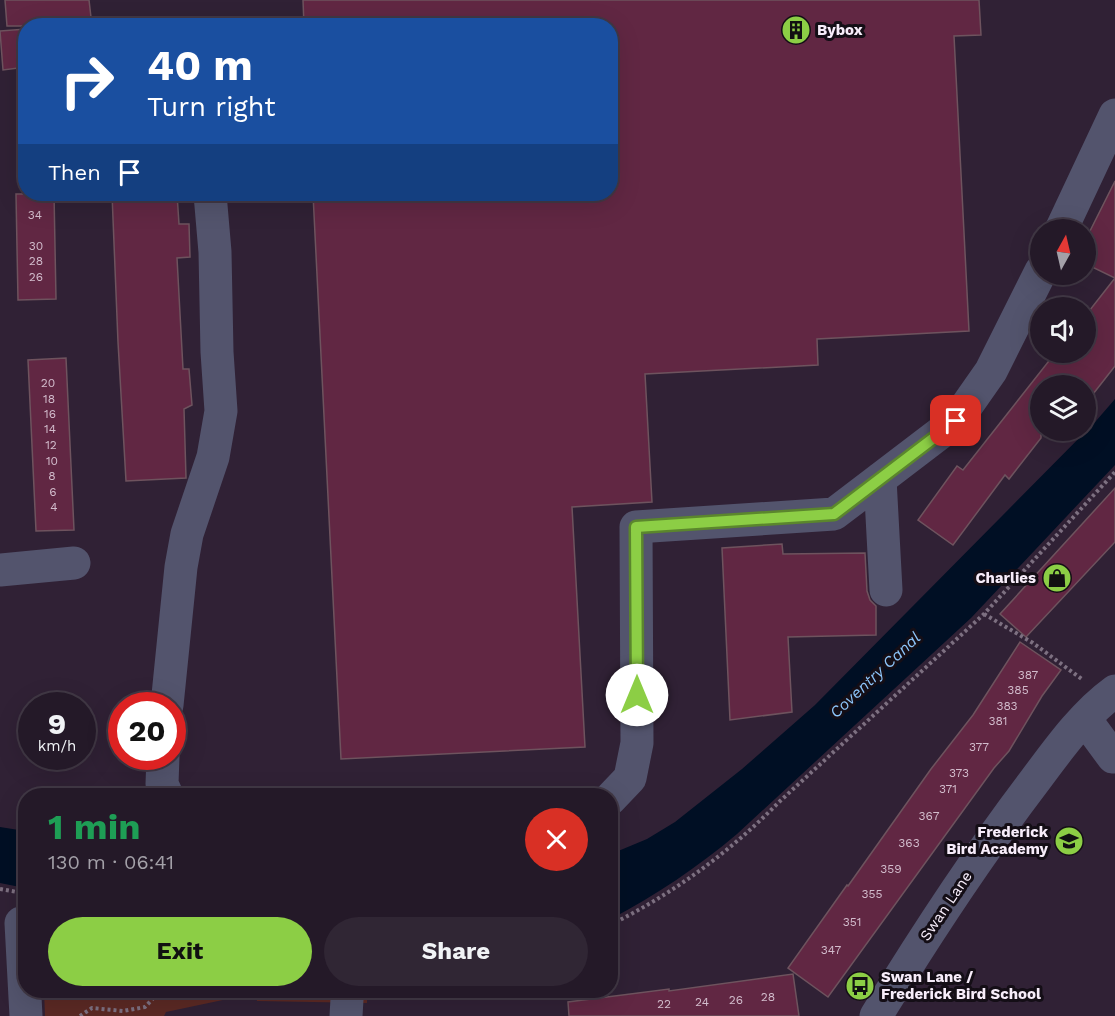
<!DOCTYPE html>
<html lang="en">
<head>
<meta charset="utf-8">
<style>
  :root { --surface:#241928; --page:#302634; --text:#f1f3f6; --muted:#a3a0a8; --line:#413845; --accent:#8cce45 }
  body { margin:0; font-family:"Work Sans",sans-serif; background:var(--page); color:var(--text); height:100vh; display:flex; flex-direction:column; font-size:22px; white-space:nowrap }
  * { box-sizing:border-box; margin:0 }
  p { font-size:20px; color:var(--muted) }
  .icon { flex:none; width:33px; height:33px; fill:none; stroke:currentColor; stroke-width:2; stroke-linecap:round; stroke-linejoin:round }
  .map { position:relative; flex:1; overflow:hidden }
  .drawer { position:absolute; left:18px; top:788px; width:600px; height:210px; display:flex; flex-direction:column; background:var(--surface); border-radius:24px; box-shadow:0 6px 24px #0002,0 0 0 2px var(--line) }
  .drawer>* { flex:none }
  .hud { position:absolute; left:18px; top:18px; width:600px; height:183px; border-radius:24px; box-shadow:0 6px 24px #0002,0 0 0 2px var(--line); background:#1a4fa0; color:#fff; overflow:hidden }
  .needle { width:39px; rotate:8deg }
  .fabs { position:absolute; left:1030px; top:219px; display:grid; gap:12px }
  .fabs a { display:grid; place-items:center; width:66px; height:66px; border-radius:50%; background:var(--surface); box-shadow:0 6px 24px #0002,0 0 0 2px var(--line); font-size:30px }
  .speed { position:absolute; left:18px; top:692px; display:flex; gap:12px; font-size:30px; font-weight:700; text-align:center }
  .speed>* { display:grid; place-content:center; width:78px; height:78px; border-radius:50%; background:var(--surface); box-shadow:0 6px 24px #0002,0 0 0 2px var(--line); line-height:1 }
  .speed small { font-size:15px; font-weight:400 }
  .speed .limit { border:9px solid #d22; background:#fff; color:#111 }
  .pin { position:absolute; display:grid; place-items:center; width:51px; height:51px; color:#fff; margin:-26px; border-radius:12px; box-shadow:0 3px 9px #0006 }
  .me { position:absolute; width:66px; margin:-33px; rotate:0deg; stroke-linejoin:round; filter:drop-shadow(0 0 4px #0008) }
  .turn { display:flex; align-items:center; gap:21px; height:126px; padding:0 30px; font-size:27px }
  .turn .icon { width:78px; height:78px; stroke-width:2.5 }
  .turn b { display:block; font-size:42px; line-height:51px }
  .then { display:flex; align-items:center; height:57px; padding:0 30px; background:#0003; gap:12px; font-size:22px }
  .round { display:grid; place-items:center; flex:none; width:63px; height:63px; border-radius:32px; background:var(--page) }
  .overview { display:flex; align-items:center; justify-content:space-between; height:102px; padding:0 30px }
  h1 { font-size:36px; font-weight:700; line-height:45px; color:#1e9e55 }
  .button { display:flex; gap:12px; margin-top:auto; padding:12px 30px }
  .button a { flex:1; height:69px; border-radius:36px; background:var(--accent); color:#111; font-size:24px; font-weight:700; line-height:69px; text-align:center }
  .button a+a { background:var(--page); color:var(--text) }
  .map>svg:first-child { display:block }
  .green { fill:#5b2924 }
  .water { fill:#000f24 }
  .building { fill:#612743; stroke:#6e535e; stroke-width:1.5 }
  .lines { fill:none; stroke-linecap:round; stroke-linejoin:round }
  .path { stroke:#7d7081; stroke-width:4; stroke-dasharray:3 3; stroke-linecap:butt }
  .minor { stroke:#53546d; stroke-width:33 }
  .route-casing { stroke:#5b862d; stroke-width:15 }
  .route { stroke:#8cce45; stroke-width:10 }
  .labels { text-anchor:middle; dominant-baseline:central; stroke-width:6; stroke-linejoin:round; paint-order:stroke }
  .number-label { font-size:12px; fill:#d2bccc }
  .poi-label { font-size:15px; font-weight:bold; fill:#f7edfa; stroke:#140e16; text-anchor:start }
  .street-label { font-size:15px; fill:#f7edfa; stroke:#140e16 }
  .water-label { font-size:16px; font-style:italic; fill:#8dc5fa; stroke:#140e16 }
</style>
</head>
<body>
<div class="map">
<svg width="1115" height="1016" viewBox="0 0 1115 1016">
  <rect width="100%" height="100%" fill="#302135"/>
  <path class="green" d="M 44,990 L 367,990 L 367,1003 L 257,1001 L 256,993 L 166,1012 L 164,1016 L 45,1016 Z"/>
  <path class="water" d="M 1115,399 L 1115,465 L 971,618 L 737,834 C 698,867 656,895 611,919 L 611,854 L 647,839 L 675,822 L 742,769 L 815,705 L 1096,421 Z
    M 0,827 L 25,831 L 25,888 L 0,883 Z"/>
  <path class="building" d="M 5,0 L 89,0 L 92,26 L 7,26 Z
    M 303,0 L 979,0 L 981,35 L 954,36 L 969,331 L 817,339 L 818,365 L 645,374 L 652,502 L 572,507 L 585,747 L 341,759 L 313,194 L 610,194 L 610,26 L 304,26 Z
    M 26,29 L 26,67 L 3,70 L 0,31 Z
    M 1115,181 L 1115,366 L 1086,403 L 1086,386 L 1041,386 L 1041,438 L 1009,479 L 1005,475 L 953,545 L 918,520 L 957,466 L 963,470 L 1056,352 L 1086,352 L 1086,315 L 1115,278 L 1086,264 L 1086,239 Z
    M 16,194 L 54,194 L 56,299 L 18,300 Z
    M 112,194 L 177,194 L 179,224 L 189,224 L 190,257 L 177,258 L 183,369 L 189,369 L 192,405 L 184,409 L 186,478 L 126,481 L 118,342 Z
    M 66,358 L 74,530 L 36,531 L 28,360 Z
    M 1115,488 L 1115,542 L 1026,637 L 1000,614 Z
    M 782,544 L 783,554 L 865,553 L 867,591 L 870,600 L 876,606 L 876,635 L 788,637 L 792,712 L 730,720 L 722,548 Z
    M 1020,642 L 1061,670 L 1042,696 L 1009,751 L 994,768 L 828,997 L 788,968 L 847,885 L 848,886 L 931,769 L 973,715 Z
    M 793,974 L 799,1016 L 569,1016 L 568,1002 L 669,989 L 669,991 Z"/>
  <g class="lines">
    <path class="path" d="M 984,614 L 1033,643 L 1083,680
      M 0,889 L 17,892
      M 610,925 C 673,894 731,851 779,802 L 984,614 L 1115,472
      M 80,1016 L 92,1008 L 123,1011 L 145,1007 L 161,990"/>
    <path class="minor" d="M 1061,230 L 1115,115
      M 880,479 L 886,590
      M 0,570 L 74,563
      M 167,705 L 181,567 L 187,534 L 213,457 L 221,411 L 217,352 L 215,252 L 210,194
      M 1085,719 L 1113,757
      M 163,756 L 162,784 L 167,795
      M 610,799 L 630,778 L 637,743 L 636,527 L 834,514 L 956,421 L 991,371 L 1041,271
      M 21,923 L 26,1016
      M 346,1016 L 347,999
      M 876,1016 C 925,936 976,858 1033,783 C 1057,751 1082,715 1115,691"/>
  </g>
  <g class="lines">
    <g class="route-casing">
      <path id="route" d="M 637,695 L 636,527 L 834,514 L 956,421"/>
    </g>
    <use href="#route" class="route"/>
  </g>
  <defs>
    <g id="building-disc" transform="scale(1.5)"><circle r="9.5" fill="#8cce45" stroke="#140e16"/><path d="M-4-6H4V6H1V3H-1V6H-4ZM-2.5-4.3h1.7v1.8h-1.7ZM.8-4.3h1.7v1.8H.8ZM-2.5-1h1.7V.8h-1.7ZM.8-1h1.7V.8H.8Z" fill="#111"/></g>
    <g id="shop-disc" transform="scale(1.5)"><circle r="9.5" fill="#8cce45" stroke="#140e16"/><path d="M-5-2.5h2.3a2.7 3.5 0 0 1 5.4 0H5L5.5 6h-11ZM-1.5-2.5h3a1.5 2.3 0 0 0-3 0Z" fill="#111"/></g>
    <g id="school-disc" transform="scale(1.5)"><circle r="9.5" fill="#8cce45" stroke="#140e16"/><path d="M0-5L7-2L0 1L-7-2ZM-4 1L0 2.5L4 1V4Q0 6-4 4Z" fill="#111"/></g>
    <g id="bus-disc" transform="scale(1.5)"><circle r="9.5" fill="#8cce45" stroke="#140e16"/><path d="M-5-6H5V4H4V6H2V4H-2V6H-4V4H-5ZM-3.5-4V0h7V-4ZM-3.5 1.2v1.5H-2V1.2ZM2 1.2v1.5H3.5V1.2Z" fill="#111"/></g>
  </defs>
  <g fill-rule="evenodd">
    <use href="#building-disc" x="796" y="30"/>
    <use href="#shop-disc" x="1057" y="578"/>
    <use href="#school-disc" x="1069" y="841"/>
    <use href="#bus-disc" x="860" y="986"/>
  </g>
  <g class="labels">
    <g class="number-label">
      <text x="35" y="215">34</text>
      <text x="36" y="246">30</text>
      <text x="36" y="261">28</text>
      <text x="36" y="277">26</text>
      <text x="48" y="383">20</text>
      <text x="49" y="399">18</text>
      <text x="50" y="414">16</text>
      <text x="50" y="429">14</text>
      <text x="51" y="445">12</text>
      <text x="52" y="461">10</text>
      <text x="52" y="476">8</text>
      <text x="53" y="492">6</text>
      <text x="54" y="507">4</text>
      <text x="1028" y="675">387</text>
      <text x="1018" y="690">385</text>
      <text x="1007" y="706">383</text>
      <text x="998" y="721">381</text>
      <text x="979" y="747">377</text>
      <text x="959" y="773">373</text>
      <text x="948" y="789">371</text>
      <text x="929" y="816">367</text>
      <text x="909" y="843">363</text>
      <text x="891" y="869">359</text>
      <text x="872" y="894">355</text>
      <text x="852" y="922">351</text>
      <text x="831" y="950">347</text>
      <text x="768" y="997">28</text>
      <text x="736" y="1000">26</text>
      <text x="702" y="1002">24</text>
      <text x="664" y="1004">22</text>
    </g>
    <g class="poi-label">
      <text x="817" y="30">Bybox</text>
      <text x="1036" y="578" text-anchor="end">Charlies</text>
      <text x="1048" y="832" text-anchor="end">Frederick<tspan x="1048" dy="17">Bird Academy</tspan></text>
      <text x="881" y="977">Swan Lane /<tspan x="881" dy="17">Frederick Bird School</tspan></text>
    </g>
    <g class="street-label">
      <text transform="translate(946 906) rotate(-56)">Swan Lane</text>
    </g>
    <g class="water-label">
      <text transform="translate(875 675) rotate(-43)">Coventry Canal</text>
    </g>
  </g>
</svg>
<div class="fabs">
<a><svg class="needle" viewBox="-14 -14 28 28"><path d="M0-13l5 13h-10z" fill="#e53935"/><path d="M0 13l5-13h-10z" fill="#a3a0a8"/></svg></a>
<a><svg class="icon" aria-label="sound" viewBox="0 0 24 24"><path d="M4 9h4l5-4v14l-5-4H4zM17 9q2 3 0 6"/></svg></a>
<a><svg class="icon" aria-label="layers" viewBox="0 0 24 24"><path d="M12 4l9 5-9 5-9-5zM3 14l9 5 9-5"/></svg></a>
</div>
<div class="speed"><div>9<small>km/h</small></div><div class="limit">20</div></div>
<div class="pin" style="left:956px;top:421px;background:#d93025"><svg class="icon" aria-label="arrive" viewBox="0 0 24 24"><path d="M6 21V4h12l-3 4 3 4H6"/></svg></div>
<svg class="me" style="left:637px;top:695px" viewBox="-20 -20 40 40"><circle r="19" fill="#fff"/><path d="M0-13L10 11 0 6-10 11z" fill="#8cce45"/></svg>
<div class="hud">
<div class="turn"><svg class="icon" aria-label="right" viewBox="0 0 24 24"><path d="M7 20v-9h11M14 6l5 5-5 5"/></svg><div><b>40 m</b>Turn right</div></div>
<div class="then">Then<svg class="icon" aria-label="arrive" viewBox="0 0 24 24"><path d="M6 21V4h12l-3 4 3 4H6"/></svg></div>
</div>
<section class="drawer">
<div class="overview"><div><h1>1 min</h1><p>130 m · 06:41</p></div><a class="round" style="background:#d93025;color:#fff"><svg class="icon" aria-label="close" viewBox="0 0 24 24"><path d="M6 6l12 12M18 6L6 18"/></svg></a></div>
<div class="button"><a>Exit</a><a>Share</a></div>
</section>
</div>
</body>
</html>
